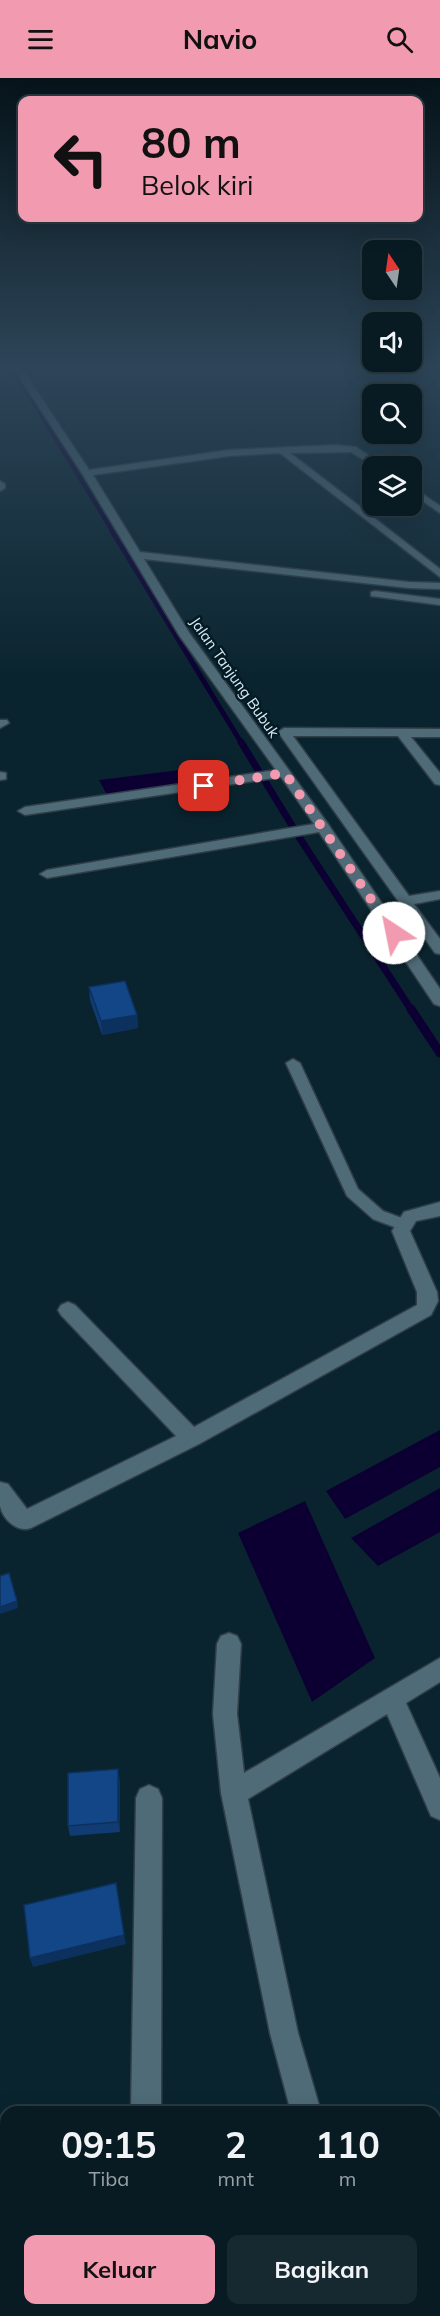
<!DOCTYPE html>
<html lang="id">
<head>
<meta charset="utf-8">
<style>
  :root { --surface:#081b23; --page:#162830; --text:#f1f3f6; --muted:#98a1a6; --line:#293941; --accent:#f29ab0 }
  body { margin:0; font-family:Mulish,sans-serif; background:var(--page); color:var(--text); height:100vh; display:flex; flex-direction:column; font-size:22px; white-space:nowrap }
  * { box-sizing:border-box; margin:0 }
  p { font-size:20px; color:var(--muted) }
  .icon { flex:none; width:33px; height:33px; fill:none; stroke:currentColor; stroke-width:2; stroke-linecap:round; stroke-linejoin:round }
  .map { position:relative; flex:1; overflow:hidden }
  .drawer { position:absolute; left:0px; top:2028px; width:441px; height:210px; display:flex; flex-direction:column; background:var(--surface); border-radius:18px 18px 0 0; box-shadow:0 6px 24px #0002,0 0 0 2px var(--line) }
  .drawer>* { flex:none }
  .guide { position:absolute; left:18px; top:18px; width:405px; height:126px; border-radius:12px; box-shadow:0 6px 24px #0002,0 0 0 2px var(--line); background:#f29ab0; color:#111; overflow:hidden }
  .needle { width:39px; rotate:347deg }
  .fabs { position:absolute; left:362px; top:162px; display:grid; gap:12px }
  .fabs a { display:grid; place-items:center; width:60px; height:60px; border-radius:12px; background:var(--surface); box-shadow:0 6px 24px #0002,0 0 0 2px var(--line); font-size:30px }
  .pin { position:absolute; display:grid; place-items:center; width:51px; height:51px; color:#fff; margin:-26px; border-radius:12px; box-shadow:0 3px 9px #0006 }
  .me { position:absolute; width:66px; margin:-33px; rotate:326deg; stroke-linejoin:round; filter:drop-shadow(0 0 4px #0008) }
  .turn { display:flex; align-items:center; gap:21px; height:126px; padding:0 24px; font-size:27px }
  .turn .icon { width:78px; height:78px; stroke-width:2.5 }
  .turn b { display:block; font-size:42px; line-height:51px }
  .eta { display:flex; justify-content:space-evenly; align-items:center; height:102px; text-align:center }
  .eta b { font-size:36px; font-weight:700; line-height:42px }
  .cta { display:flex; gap:12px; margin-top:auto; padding:12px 24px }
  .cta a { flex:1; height:69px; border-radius:12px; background:var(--accent); color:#111; font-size:24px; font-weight:700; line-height:69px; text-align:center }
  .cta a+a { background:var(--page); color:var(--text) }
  header { display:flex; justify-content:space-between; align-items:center; height:78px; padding:0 24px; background:var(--accent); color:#111; font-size:27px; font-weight:700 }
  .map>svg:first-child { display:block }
  .water { fill:#0c0033 }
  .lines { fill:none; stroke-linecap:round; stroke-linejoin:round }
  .stream-far3 { stroke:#0c0033; stroke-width:4.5 }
  .stream-far2 { stroke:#0c0033; stroke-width:5 }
  .stream-far1 { stroke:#0c0033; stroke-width:7 }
  .stream { stroke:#0c0033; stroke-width:9 }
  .lane-casing { stroke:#303e47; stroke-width:3 }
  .street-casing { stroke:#303e47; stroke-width:3 }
  .lane { fill:#4f6b78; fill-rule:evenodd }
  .street { fill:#4f6b78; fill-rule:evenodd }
  .wall { fill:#103c73 }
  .shaded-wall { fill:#0d315e }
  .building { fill:#134686; stroke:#0d315e; stroke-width:1.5 }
  .route { stroke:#f29ab0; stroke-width:10; stroke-dasharray:0 18 }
  .labels { text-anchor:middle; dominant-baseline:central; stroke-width:5; stroke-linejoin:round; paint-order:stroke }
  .far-street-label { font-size:15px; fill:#dbeaf2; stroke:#021b25 }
</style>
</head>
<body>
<header><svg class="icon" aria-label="menu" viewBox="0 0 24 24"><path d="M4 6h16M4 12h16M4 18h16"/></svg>Navio<svg class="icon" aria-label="search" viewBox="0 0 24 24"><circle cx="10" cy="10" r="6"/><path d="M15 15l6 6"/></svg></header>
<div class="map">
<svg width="440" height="2238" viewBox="0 0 440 2238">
  <rect width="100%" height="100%" fill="#0a242f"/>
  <path class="water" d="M 188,691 L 200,706 L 108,719 L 99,702 Z
    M 440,1352 L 440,1389 L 345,1441 L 326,1413 Z
    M 440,1410 L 440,1454 L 378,1488 L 351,1460 Z
    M 305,1423 L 375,1580 L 312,1624 L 238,1455 Z"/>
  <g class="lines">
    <path class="stream-far3" d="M 10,286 L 113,454"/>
    <path class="stream-far2" d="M 112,453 L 242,666"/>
    <path class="stream-far1" d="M 241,664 L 299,759 L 412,933"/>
    <path class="stream" d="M 411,931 L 440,975"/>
    <g class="lane-casing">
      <path id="lane" d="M 293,981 L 300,985 L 358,1111 L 383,1133 L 407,1142 L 410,1146 L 407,1150 L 402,1152 L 373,1141 L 347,1118 L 286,985 Z"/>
    </g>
    <g class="street-casing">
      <path id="street" d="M 11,286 L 19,286 L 89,392 L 229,372 L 335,367 L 356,369 L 384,388 L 374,388 L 351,374 L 290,375 L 363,431 L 407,428 L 403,431 L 369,436 L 440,491 L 440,499 L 280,375 L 229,378 L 93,397 L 140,474 L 409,504 L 440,505 L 440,511 L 409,510 L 144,481 L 190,556 L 328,746 L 440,911 L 440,928 L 434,926 L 319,754 L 47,800 L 40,796 L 47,792 L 314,746 L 281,699 L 25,737 L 18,733 L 25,729 L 276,692 L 179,557 L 82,395 Z
        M 0,403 L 5,406 L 5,410 L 0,413 Z
        M 411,408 L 440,428 L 440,435 L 411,415 Z
        M 375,513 L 440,521 L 440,527 L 371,518 L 371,514 Z
        M 0,642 L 7,642 L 9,645 L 0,650 Z
        M 284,650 L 440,651 L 440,659 L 411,659 L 440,695 L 440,707 L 435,706 L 398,658 L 293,658 L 409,818 L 440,813 L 440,821 L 414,826 L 440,861 L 440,876 L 435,875 L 278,654 Z
        M 0,694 L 6,695 L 6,701 L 0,702 Z
        M 440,1124 L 440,1138 L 416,1143 L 410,1153 L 437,1214 L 438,1223 L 431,1237 L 199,1366 L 31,1450 C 18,1455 3,1442 0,1428 C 0,1421 0,1411 0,1404 L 8,1406 L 27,1431 L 176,1358 L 61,1237 L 58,1232 L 61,1227 L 68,1224 L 75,1227 L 194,1349 L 417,1227 L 417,1214 L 392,1153 L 404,1134 Z
        M 229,1555 L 237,1558 L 241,1566 L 237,1636 L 244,1695 L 440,1580 L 440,1604 L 406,1625 L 440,1700 L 440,1742 L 431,1738 L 387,1636 L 248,1721 L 298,1955 L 321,2034 L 291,2034 L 270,1955 L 221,1715 L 213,1636 L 217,1566 L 221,1558 Z
        M 149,1707 L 158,1711 L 162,1720 L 161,2034 L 131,2034 L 136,1720 L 140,1711 Z
        M 71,2232 L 148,2232 L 145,2238 L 68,2238 Z
        M 347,2232 L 379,2232 L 380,2238 L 348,2238 Z"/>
    </g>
    <use href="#lane" class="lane"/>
    <use href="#street" class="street"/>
  </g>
  <path class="wall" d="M 89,909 L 137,937 L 138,950 L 102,957 L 90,922 Z
    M 120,1702 L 120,1754 L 70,1758 L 68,1748 Z"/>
  <path class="shaded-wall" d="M 137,937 L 138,950 L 102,957 L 101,943 Z
    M 17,1523 L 18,1530 L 0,1536 L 0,1529 Z
    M 118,1691 L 120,1702 L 120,1754 L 118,1744 Z
    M 124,1857 L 126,1866 L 33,1889 L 30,1880 Z"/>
  <path class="building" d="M 125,903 L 137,937 L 101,943 L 89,909 Z
    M 9,1495 L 17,1523 L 0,1529 L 0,1498 Z
    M 118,1691 L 118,1744 L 68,1748 L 68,1695 Z
    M 116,1805 L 124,1857 L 30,1880 L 24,1827 Z
    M 226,2232 L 254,2232 L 254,2238 L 227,2238 Z
    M 281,2232 L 317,2232 L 319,2238 L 260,2238 Z"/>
  <linearGradient id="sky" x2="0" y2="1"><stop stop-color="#06141a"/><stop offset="0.48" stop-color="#2d4558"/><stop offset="1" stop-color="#2d4558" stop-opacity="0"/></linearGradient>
  <rect width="440" height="600" fill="url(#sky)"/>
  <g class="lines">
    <path class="route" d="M 204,708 L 285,695 L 394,855"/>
  </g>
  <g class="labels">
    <g class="far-street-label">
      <text transform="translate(235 599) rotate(55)">Jalan Tanjung Bubuk</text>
    </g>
  </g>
</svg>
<div class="fabs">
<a><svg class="needle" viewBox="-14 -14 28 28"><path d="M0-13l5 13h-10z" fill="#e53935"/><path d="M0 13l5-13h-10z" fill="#98a1a6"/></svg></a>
<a><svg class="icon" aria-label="sound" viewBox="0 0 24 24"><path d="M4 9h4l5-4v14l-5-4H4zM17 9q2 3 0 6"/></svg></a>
<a><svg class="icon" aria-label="search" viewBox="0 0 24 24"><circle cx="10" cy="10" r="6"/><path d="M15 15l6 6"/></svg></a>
<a><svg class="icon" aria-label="layers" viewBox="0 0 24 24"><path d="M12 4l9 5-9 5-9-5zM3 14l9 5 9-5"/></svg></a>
</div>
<div class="pin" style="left:204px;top:708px;background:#d93025"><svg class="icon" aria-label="arrive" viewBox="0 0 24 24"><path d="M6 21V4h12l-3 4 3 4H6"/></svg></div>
<svg class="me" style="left:394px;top:855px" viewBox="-20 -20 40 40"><circle r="19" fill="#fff"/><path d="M0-13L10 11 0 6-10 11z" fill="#f29ab0"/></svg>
<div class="guide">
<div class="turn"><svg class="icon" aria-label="left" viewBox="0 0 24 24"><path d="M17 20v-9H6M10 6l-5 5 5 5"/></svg><div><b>80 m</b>Belok kiri</div></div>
</div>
<section class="drawer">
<div class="eta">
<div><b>09:15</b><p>Tiba</p></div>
<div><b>2</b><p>mnt</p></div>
<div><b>110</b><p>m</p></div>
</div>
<div class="cta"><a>Keluar</a><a>Bagikan</a></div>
</section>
</div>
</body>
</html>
